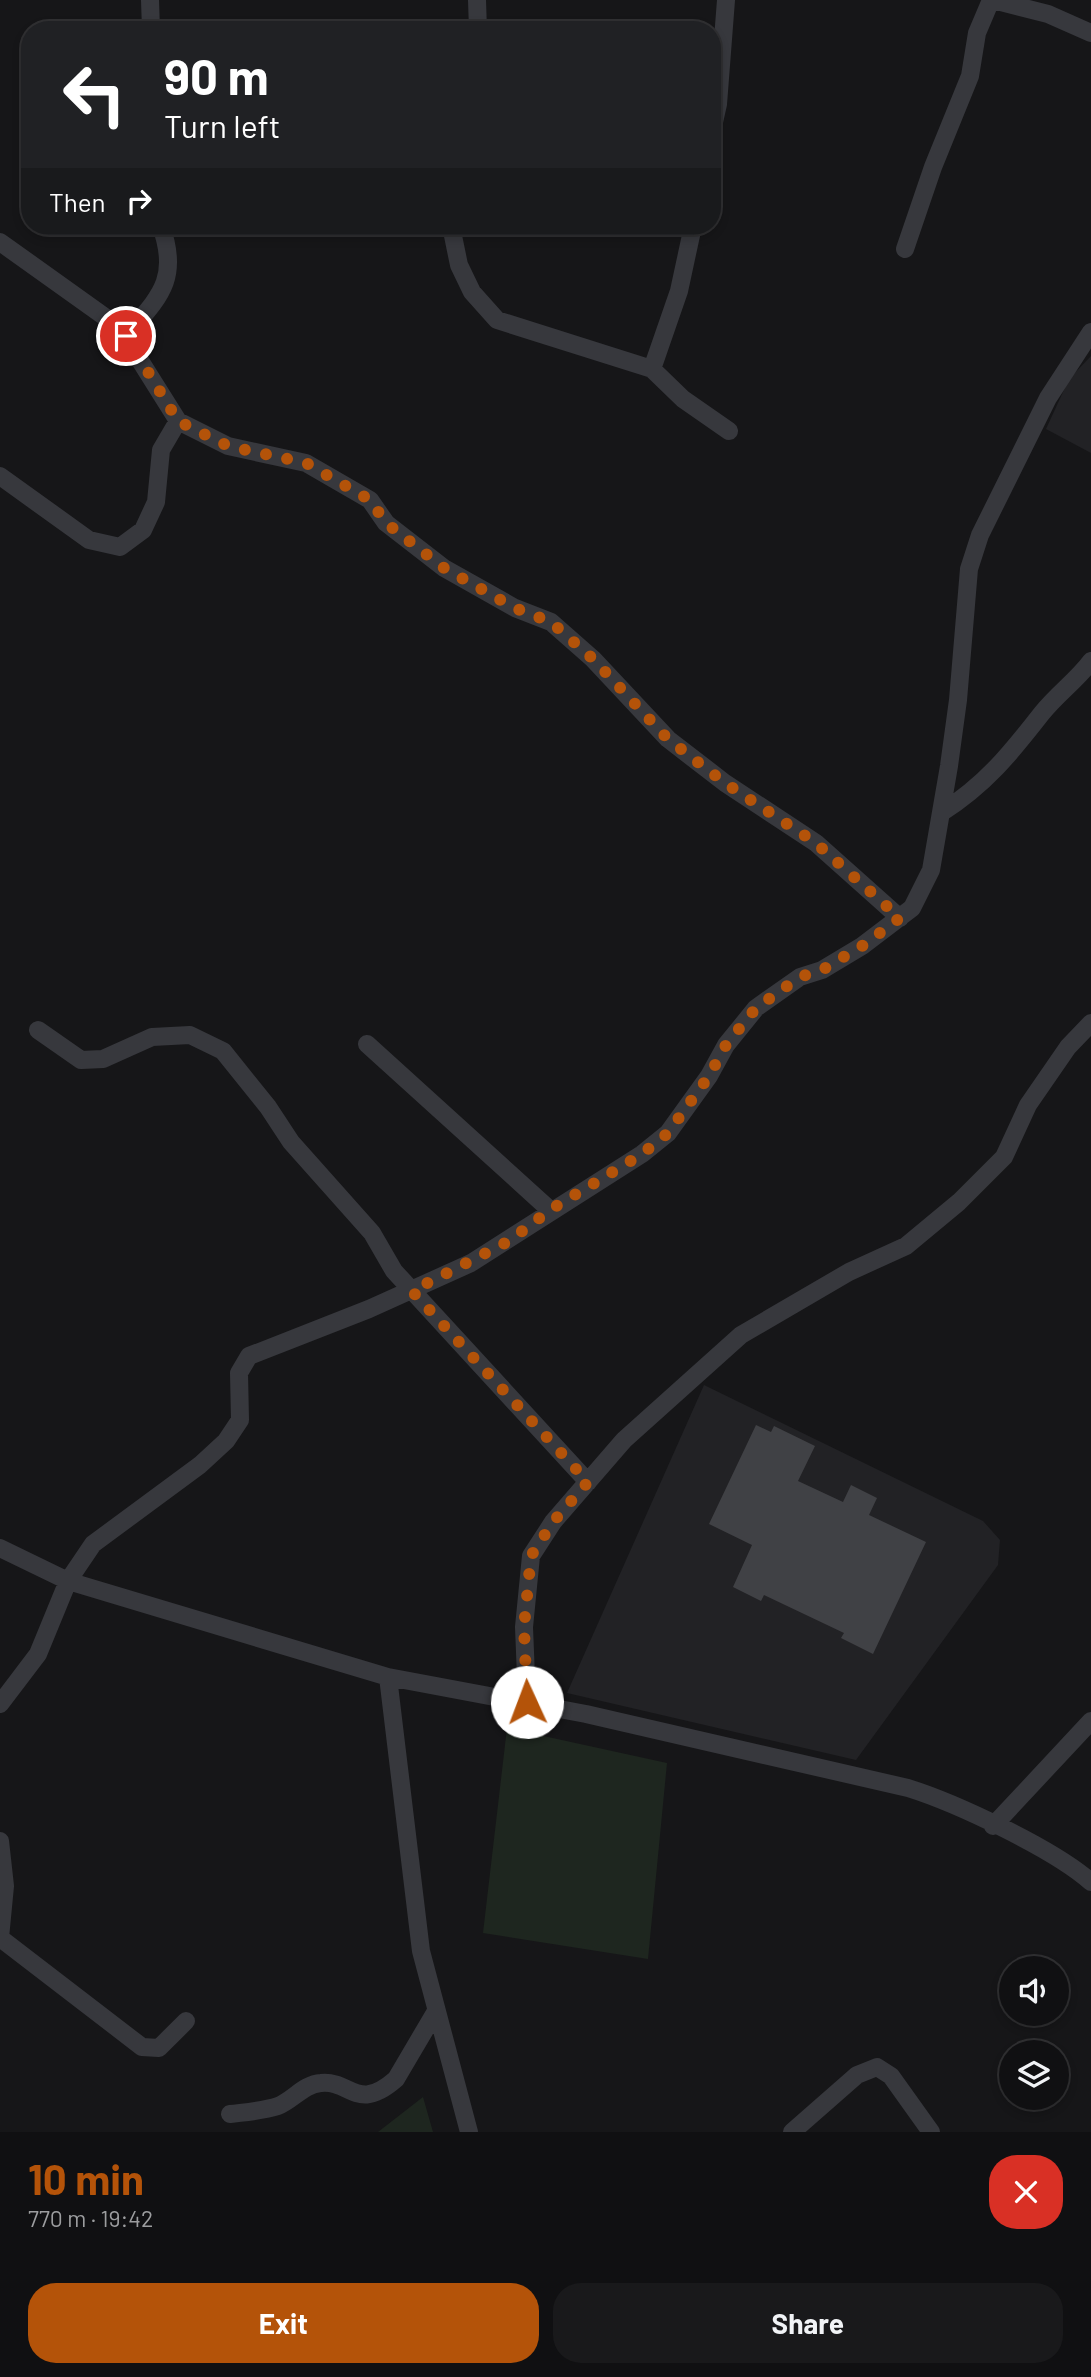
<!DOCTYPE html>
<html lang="en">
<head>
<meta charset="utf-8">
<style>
  :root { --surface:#101012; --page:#19191b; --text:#f1f3f6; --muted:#9c9d9f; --line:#303032; --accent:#b45309 }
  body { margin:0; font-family:Barlow,sans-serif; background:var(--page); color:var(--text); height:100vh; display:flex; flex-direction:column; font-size:26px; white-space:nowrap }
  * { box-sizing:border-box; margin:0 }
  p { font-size:23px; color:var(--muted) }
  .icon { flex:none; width:38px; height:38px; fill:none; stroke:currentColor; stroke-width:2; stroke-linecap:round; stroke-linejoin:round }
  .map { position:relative; height:2132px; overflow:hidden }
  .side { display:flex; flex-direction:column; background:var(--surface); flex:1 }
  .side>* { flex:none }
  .top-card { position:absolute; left:21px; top:21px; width:700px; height:214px; border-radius:28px; box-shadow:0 4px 10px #0003,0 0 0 2px var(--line); background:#202124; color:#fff; overflow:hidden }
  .fabs { position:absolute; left:999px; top:1956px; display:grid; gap:14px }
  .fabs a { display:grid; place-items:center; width:70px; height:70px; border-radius:50%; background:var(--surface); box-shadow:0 4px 10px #0003,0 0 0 2px var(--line); font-size:35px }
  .pin { position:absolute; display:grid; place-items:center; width:60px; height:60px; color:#fff; margin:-30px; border:4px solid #fff; border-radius:50%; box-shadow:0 2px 7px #0007 }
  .me { position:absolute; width:77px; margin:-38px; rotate:358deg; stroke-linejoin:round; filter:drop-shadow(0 0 5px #0008) }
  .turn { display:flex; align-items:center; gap:24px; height:147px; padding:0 28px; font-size:32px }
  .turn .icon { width:91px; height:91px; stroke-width:2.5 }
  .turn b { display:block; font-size:49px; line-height:60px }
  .then { display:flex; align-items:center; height:66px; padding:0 28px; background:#0003; gap:14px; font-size:26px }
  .round { display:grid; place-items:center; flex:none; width:74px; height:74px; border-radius:28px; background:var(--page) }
  .summary { display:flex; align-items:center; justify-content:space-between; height:119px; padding:0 28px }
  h1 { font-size:42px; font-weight:700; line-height:52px; color:var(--accent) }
  .cta { display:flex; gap:14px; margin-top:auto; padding:14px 28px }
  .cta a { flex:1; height:80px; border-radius:28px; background:var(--accent); color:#fff; font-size:28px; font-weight:700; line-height:80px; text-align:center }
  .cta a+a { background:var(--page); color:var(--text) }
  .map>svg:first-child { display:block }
  .built { fill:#222225 }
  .green { fill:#1e261f }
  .building { fill:#404145 }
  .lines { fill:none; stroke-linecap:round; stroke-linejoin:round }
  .minor { stroke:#37383d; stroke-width:18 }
  .route { stroke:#b45309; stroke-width:12; stroke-dasharray:0 21.6 }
</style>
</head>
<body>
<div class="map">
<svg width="1091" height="2132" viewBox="0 0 1091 2132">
  <rect width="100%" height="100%" fill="#161618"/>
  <path class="built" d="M 1091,356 L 1091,453 L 1046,429 L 1069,379 Z
    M 704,1385 L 983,1521 L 1000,1540 L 998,1565 L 856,1760 L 567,1693 Z"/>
  <path class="green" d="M 507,1728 L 667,1763 L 648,1959 L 483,1933 Z
    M 423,2097 L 433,2132 L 378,2132 Z"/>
  <path class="building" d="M 756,1425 L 771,1432 L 774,1426 L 815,1446 L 798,1481 L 843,1502 L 851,1485 L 877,1498 L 869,1515 L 926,1542 L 873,1654 L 841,1638 L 844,1633 L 764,1595 L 761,1601 L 733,1587 L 752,1545 L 709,1524 Z"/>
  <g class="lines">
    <path class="minor" d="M 150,0 L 151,30
      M 477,0 L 478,30
      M 993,0 L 1048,14 L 1091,33
      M 712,131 L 718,104 L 726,0
      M 451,226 L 459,265 L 472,292 L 497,320 L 652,369 L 683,399 L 729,431
      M 0,242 L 119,327 L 178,421
      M 905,249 L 933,167 L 970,76 L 977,33 L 991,0
      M 126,336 C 159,297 180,280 161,226
      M 652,369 L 679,291 L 693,226
      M 0,476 L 89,540 L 120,547 L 143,530 L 156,502 L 161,450 L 178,421 L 228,446 L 306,463 L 370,500 L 386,523 L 444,568 L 515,608 L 551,622 L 593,659 L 668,739 L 725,783 L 816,843 L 900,918
      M 941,813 C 986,784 1010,754 1042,713 C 1057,694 1077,680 1091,661
      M 38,1030 L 81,1060 L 103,1059 L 152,1037 L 190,1035 L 223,1051 L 268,1107 L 291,1142 L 372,1233 L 394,1271 L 588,1482
      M 367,1044 L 550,1210
      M 0,1548 L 68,1581 L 388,1677 L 586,1714 L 908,1788 C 956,1803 1054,1849 1091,1882
      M 388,1677 L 421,1951 L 469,2132
      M 527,1702 L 524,1627 L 531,1556 L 553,1522 L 624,1440 L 741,1335 L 849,1272 L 906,1246 L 959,1202 L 1004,1157 L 1028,1105 L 1068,1047 L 1091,1023
      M 0,1704 L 38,1654 L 68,1581 L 93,1544 L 200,1465 L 226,1441 L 240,1420 L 239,1373 L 249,1356 L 369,1309 L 471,1263 L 642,1154 L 668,1133 L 709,1076 L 726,1045 L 756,1008 L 800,977 L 822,970 L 862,946 L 912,908 L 931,870 L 949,766 L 958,700 L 969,569 L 980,535 L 1048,398 L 1091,332
      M 993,1826 L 1091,1721
      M 0,1841 L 5,1886 L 0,1938
      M 0,1938 L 142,2047 L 159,2048 L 186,2021
      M 230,2114 C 246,2112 263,2111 278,2106 C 293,2100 304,2084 321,2083 C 351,2080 357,2113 396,2079 L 436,2011
      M 792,2132 L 857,2075 L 877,2067 L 891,2076 L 931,2132"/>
  </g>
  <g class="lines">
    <path class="route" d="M 126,336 L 178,421 L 228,446 L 306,463 L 370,500 L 386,523 L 444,568 L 515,608 L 551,622 L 593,659 L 668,739 L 725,783 L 816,843 L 900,918 L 862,946 L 822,970 L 800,977 L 756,1008 L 726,1045 L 709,1076 L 668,1133 L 642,1154 L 550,1210 L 509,1241 L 412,1291 L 588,1482 L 553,1522 L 531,1556 L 524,1627 L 527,1702"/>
  </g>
</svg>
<div class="fabs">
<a><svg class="icon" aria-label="sound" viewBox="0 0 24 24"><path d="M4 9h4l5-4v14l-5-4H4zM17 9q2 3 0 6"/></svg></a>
<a><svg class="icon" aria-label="layers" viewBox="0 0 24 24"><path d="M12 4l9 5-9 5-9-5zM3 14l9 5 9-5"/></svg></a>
</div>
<div class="pin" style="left:126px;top:336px;background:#d93025"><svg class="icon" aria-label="arrive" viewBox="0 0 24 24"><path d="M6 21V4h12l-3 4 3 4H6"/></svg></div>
<svg class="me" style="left:527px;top:1702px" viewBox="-20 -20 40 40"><circle r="19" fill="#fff"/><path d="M0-13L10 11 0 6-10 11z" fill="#b45309"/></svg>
<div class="top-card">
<div class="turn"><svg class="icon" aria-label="left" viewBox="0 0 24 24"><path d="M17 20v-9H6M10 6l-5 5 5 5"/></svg><div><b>90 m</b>Turn left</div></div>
<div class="then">Then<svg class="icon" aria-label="right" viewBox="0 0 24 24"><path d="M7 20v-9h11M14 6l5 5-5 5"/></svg></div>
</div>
</div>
<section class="side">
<div class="summary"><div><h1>10 min</h1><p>770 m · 19:42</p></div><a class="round" style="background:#d93025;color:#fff"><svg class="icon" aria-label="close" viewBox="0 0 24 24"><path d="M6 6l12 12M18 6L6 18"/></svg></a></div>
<div class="cta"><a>Exit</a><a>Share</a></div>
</section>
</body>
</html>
